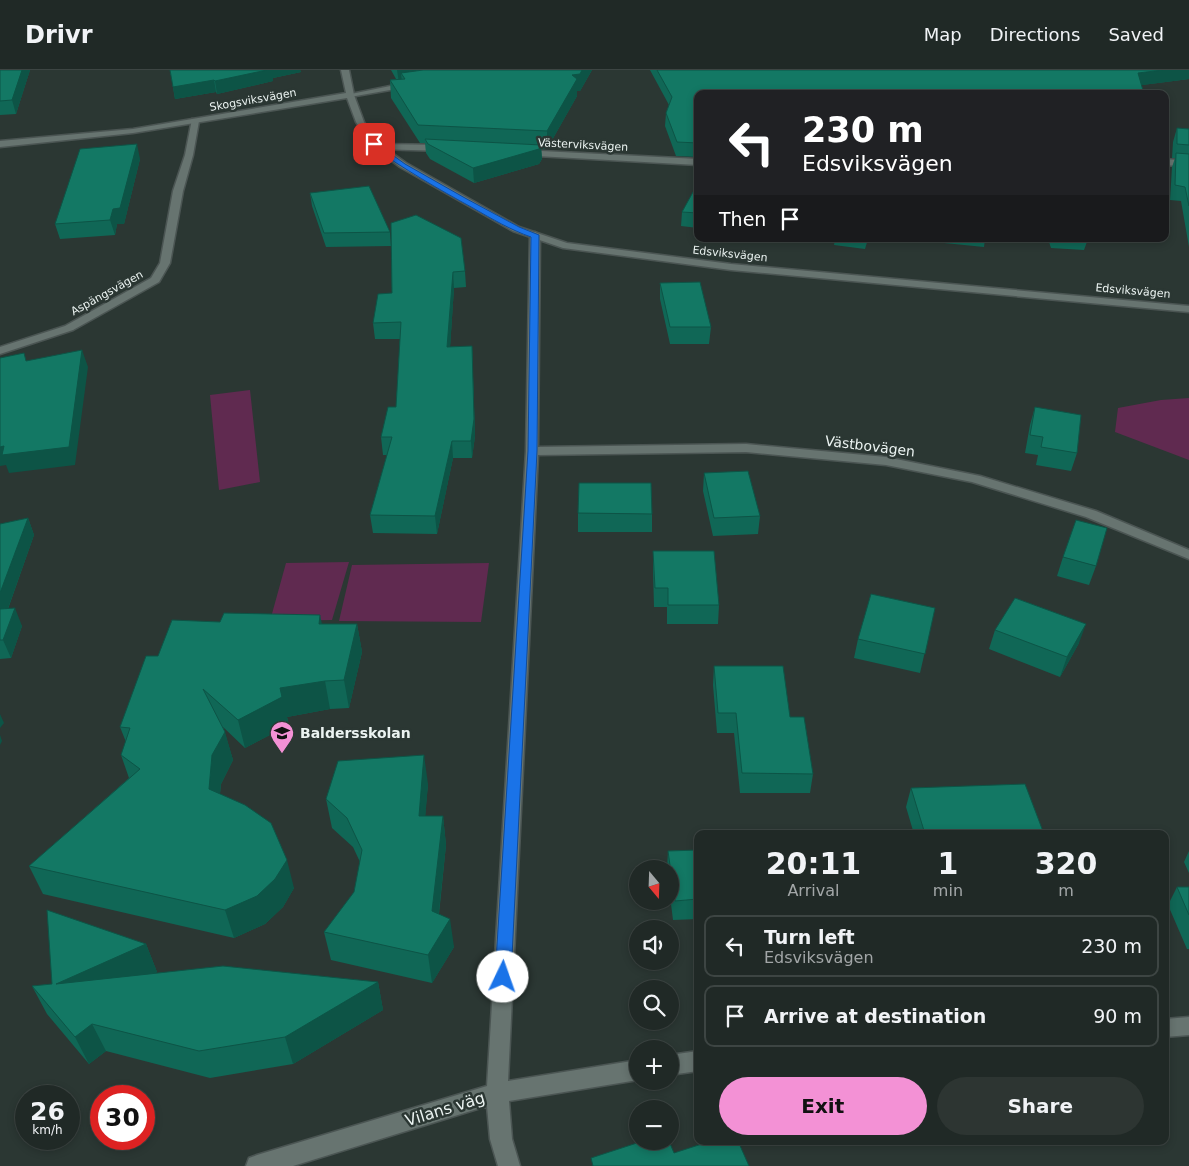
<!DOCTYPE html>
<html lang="en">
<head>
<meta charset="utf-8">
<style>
  :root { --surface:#202926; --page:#2d3532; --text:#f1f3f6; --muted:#a2a6a7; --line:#3d4543; --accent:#f391d5 }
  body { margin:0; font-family:"DejaVu Sans",sans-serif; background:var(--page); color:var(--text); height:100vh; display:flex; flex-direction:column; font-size:19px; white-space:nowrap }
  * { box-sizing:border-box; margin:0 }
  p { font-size:16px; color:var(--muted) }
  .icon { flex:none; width:28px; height:28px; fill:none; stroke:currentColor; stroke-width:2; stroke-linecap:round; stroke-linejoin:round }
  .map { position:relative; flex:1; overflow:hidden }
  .drawer { position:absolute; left:694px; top:760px; width:475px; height:315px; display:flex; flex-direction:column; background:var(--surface); border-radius:10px; box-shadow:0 2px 8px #0003,0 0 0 1px var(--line) }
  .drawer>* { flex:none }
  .guide { position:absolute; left:694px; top:20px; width:475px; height:152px; border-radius:10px; box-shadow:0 2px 8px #0003,0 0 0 1px var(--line); background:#202124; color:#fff; overflow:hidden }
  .needle { width:32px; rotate:161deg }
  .fabs { position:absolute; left:629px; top:790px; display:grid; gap:10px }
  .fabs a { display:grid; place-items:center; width:50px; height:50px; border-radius:50%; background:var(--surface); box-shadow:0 2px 8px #0003,0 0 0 1px var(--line); font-size:25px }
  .speed { position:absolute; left:15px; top:1015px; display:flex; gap:10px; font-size:25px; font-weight:700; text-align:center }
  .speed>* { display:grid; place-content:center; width:65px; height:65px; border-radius:50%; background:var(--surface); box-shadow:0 2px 8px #0003,0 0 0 1px var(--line); line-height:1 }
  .speed small { font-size:12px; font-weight:400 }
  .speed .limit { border:8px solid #d22; background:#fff; color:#111 }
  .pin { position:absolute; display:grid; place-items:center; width:42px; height:42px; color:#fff; margin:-21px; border-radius:10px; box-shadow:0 2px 8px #0006 }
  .me { position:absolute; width:55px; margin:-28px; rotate:3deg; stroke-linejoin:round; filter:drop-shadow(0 0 4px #0008) }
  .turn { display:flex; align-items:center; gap:18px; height:105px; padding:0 25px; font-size:22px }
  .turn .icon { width:65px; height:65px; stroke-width:2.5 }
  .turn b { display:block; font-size:35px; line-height:42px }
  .then { display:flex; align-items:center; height:48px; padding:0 25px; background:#0003; gap:10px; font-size:19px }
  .eta { display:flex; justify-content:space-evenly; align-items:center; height:85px; text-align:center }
  .eta b { font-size:30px; font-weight:700; line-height:35px }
  .primary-button { display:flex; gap:10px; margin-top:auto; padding:10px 25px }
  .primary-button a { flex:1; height:58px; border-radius:30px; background:var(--accent); color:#111; font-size:20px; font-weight:700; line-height:58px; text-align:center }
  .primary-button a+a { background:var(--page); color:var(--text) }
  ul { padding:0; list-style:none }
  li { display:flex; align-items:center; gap:15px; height:62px; margin:0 10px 8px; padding:0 15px; border:2px solid var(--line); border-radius:10px }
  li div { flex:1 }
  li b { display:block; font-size:19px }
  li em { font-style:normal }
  header { display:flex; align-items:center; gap:30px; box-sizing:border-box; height:70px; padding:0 25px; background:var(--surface); border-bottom:1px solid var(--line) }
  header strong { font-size:24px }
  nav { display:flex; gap:28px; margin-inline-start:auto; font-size:18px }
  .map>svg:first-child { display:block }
  .green { fill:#602a50 }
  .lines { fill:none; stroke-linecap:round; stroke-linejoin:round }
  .minor-casing { stroke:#4b5553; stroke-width:3 }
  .tertiary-casing { stroke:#4b5553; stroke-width:3 }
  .minor { fill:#677470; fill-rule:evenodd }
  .tertiary { fill:#677470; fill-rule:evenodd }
  .wall { fill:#106756 }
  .shaded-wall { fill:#0d5446 }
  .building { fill:#137864; stroke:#0d5446 }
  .route { fill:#1a73e8; stroke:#114b97 }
  .labels { text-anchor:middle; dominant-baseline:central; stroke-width:5; stroke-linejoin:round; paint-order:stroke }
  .far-street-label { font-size:11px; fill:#ebf3f1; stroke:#2b3733 }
  .street-label { font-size:14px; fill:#ebf3f1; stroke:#2b3733 }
  .poi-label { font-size:14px; font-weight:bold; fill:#ebf3f1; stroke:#2b3733; text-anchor:start }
  .near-street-label { font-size:16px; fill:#ebf3f1; stroke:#2b3733 }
</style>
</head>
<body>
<header>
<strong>Drivr</strong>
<nav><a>Map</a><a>Directions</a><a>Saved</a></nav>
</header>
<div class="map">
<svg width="1189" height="1096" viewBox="0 0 1189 1096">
  <rect width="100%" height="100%" fill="#2b3733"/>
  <path class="green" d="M 250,320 L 260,412 L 219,420 L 210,325 Z
    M 1189,328 L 1189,390 L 1115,362 L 1118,338 L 1161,330 Z
    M 349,492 L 332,550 L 270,551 L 286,493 Z
    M 489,493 L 481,552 L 339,551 L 352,495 Z"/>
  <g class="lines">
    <g class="minor-casing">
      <path id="minor" d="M 410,12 L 414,14 L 413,16 L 350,27 L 346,25 Z
        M 192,49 L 199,51 L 193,85 L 183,121 L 170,193 L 159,212 L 73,260 L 0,284 L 0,277 L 65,256 L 151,208 L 160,193 L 173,121 L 185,85 Z
        M 378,74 L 446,75 L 450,78 L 446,81 L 375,79 L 375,75 Z
        M 522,80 L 698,89 L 698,95 L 519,85 L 519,81 Z
        M 1165,89 L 1189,91 L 1189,97 L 1165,95 Z
        M 535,162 L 540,165 L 538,377 L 746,374 L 886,387 L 980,406 L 1096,441 L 1189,480 L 1189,489 L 1086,447 L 972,412 L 886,395 L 746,382 L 538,385 L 508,1011 L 638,990 L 638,1010 L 509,1031 L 512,1069 L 520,1096 L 498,1096 L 490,1069 L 487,1036 L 293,1096 L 246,1096 L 249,1088 L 257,1085 L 487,1016 L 526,381 L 530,165 Z
        M 1189,947 L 1189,965 L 1165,967 L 1165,949 Z
        M 698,981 L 698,1001 L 670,1005 L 670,985 Z"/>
    </g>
    <g class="tertiary-casing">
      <path id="tertiary" d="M 341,0 L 349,0 L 354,25 L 364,52 L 377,72 L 406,93 L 519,157 L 567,173 L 731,194 L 1189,236 L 1189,242 L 731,200 L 563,178 L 513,161 L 400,97 L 371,76 L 356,52 L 347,28 L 133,63 L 0,77 L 0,71 L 133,59 L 346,23 Z"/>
    </g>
    <use href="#minor" class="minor"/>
    <use href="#tertiary" class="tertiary"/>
  </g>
  <path class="wall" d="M 0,0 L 30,0 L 16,44 L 0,45 Z
    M 170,0 L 300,0 L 301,2 L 273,8 L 273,11 L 217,24 L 216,22 L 175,29 Z
    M 391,0 L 592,0 L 580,21 L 577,21 L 577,26 L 547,79 L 541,79 L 542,89 L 539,94 L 474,113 L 430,89 L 426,83 L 425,73 L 420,73 L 391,28 L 390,10 L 396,9 Z
    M 650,0 L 1189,0 L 1189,9 L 1142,15 L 698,24 L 698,87 L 676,86 L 665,56 L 666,43 L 669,35 Z
    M 1177,58 L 1189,59 L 1189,177 L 1181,131 L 1170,130 L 1172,97 L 1175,88 L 1172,88 L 1173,72 Z
    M 140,89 L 124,154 L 117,154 L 115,165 L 60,169 L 55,154 Z
    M 698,113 L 698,158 L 681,156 L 682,142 Z
    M 310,123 L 390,162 L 391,176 L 326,177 L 312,136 Z
    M 391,153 L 465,201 L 466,217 L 454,218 L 450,277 L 472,276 L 475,366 L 472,388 L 453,388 L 437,464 L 373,463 L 370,445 L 387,385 L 383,385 L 381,367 L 396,337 L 400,269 L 375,269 L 373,253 L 392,223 Z
    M 835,169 L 868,169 L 865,179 L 834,175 Z
    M 904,169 L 985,169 L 984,177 Z
    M 1048,169 L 1088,169 L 1084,180 L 1051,178 Z
    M 660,213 L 711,257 L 709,274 L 670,274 L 660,229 Z
    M 1035,337 L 1077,383 L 1071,401 L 1036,395 L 1038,385 L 1025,383 L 1030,355 Z
    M 704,403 L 760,446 L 758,464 L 713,466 L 703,421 Z
    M 578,443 L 652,444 L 652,462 L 578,462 Z
    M 28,448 L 34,465 L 8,539 L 22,556 L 11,588 L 0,589 L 0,454 Z
    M 653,481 L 719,535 L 718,554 L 667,554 L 667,537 L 654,537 L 653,500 Z
    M 1063,487 L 1096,496 L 1089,515 L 1057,506 Z
    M 935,538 L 920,603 L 854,588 L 858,569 Z
    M 322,554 L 357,554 L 362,582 L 349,638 L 330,639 L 287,647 L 289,655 L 245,678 L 223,657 L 233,690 L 221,714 L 220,724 L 294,818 L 283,837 L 265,854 L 234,868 L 43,824 L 29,796 L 129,708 L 121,685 L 126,672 L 120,657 L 158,586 Z
    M 995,560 L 1079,573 L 1060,607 L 989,579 Z
    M 714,596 L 813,704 L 810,723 L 740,723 L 734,663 L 717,663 L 713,615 Z
    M 428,714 L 425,746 L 443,746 L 446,775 L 439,844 L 454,877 L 432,913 L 331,890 L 324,862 L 354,822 L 360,792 L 353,777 L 332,758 L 326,729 Z
    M 911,718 L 1044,764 L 914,764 L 906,737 Z
    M 698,780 L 698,849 L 673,850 L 670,826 L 670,799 L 667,799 L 668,781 Z
    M 1189,781 L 1189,803 L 1184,792 Z
    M 1177,817 L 1189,817 L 1189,879 L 1187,879 L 1168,835 Z
    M 146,874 L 157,902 L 155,903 L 378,912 L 383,940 L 293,994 L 210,1008 L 106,981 L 89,994 L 47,944 L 32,916 L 52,914 Z"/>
  <path class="shaded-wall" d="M 22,0 L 30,0 L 16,44 L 12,30 Z
    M 267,0 L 300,0 L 301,2 L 273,8 L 273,11 L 217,24 L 215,11 Z
    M 397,0 L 482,0 L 401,3 L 402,13 L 399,13 Z
    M 582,0 L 592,0 L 580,21 L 577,21 L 577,26 L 547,79 L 547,61 L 572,5 Z
    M 1163,0 L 1189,0 L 1189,9 L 1135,16 L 1138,3 Z
    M 214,10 L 216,22 L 175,29 L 173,17 Z
    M 137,74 L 140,89 L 124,154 L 117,154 L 115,165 L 110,150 L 113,139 Z
    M 541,75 L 542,89 L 539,94 L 474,113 L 473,98 Z
    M 453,202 L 454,218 L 449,294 L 447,277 Z
    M 472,276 L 475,366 L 472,388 L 471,371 Z
    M 82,280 L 88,297 L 75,395 L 9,403 L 6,395 L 0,396 L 0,377 L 4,376 Z
    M 452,371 L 453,388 L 437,464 L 435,446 Z
    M 28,448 L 34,465 L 1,558 L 0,555 L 0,523 Z
    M 15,538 L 22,556 L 11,588 L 3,570 Z
    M 320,545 L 326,573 L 319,554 Z
    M 357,554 L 362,582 L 349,638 L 344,610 Z
    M 1086,554 L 1079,573 L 1060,607 L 1067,587 Z
    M 325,611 L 330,639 L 287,647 L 289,655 L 245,678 L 238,650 L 280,618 Z
    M 0,644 L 4,653 L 0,658 Z
    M 225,662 L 233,690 L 221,714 L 217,748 L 209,719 L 212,685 Z
    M 0,665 L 2,671 L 0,675 Z
    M 424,685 L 428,714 L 423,775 L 419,746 Z
    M 443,746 L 446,775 L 436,869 L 432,841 Z
    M 287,790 L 294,818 L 283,837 L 265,854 L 234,868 L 225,840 Z
    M 450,849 L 454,877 L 432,913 L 428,885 Z
    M 146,874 L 157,902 L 70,941 L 56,914 Z
    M 378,912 L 383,940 L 293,994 L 285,967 Z
    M 92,954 L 106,981 L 89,994 L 75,967 Z"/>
  <path class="building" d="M 0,0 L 22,0 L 12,30 L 0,31 Z
    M 170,0 L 267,0 L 215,11 L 214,10 L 173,17 Z
    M 423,0 L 582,0 L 580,4 L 572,5 L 577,9 L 547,61 L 418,55 L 390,10 L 405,9 L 401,3 Z
    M 657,0 L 1163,0 L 1138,3 L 1144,24 L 698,24 L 698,73 L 677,72 L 666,43 L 672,27 Z
    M 1177,58 L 1189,59 L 1189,75 L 1177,74 Z
    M 425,69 L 541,75 L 539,79 L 473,98 L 428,74 Z
    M 137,74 L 120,138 L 113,139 L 110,150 L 55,154 L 80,79 Z
    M 1176,83 L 1189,84 L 1189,136 L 1185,117 L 1175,115 Z
    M 698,113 L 698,143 L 682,142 Z
    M 369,116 L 390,162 L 324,163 L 310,123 Z
    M 416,145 L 461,168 L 465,201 L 453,202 L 447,277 L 472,276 L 474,349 L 471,371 L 452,371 L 435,446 L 370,445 L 392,367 L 381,367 L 388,337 L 396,337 L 401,252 L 373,253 L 378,224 L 392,223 L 391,153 Z
    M 700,212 L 711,257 L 670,257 L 660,213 Z
    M 82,280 L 69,377 L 2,385 L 4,376 L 0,377 L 0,288 L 24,283 L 26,291 Z
    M 1035,337 L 1081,345 L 1077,383 L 1041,377 L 1043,367 L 1030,365 Z
    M 748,401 L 760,446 L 714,448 L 704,403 Z
    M 579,413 L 651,413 L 652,444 L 578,443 Z
    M 28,448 L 0,523 L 0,454 Z
    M 1076,450 L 1107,458 L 1096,496 L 1063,487 Z
    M 653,481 L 714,481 L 719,535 L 668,535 L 668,518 L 655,518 Z
    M 871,524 L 935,538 L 925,584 L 858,569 Z
    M 1015,528 L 1086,554 L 1067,587 L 995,560 Z
    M 15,538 L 3,570 L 0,570 L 0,539 Z
    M 224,543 L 320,545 L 319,554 L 357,554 L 344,610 L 325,611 L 280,618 L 282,627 L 238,650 L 203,619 L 225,662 L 212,685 L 209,719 L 245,735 L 271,753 L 287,790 L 275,809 L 257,826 L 225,840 L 29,796 L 140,699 L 121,685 L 130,658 L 120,657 L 146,586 L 158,586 L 172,550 L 220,552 Z
    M 714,596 L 783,596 L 790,647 L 804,647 L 813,704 L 742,703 L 736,643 L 718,643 Z
    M 424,685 L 419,746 L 443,746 L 432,841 L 450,849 L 428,885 L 324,862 L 354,822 L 362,780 L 347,748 L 326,729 L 338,691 Z
    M 1025,714 L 1044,764 L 925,764 L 911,718 Z
    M 698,780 L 698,829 L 675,831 L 668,781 Z
    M 1177,817 L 1189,817 L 1189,845 Z
    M 47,840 L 146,874 L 56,914 L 223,896 L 378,912 L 285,967 L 199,981 L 92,954 L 75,967 L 32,916 L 52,914 Z
    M 643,1071 L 669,1071 L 674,1083 L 711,1071 L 738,1071 L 749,1096 L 593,1096 L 591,1088 Z"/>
  <path class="route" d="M 371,73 L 376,73 L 405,94 L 465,128 L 519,157 L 539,165 L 537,381 L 511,907 L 508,912 L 503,914 L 498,912 L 495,907 L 528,381 L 531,167 C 511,160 492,149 473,138 C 438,119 404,99 371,76 Z"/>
  <defs>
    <g id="school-pin" transform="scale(1.25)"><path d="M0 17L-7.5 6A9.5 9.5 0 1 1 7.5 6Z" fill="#f391d5" stroke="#2b3733"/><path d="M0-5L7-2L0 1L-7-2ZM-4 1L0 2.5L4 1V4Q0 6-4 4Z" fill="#111"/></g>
  </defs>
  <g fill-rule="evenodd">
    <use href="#school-pin" x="282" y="663"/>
  </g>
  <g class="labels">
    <g class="far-street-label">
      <text transform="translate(253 30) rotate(-10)">Skogsviksvägen</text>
      <text transform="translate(583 75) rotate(3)">Västerviksvägen</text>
      <text transform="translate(730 184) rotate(6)">Edsviksvägen</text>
      <text transform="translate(1133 221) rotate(5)">Edsviksvägen</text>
      <text transform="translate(107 223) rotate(-29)">Aspängsvägen</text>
    </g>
    <g class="street-label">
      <text transform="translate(870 376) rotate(7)">Västbovägen</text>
    </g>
    <g class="poi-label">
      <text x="300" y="663">Baldersskolan</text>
    </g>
    <g class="near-street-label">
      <text transform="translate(445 1039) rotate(-17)">Vilans väg</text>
    </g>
  </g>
</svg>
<div class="fabs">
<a><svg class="needle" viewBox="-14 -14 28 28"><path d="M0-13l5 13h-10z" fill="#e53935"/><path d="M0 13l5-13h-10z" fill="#a2a6a7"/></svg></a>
<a><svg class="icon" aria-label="sound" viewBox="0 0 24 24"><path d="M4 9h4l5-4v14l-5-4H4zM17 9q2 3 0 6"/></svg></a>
<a><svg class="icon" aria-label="search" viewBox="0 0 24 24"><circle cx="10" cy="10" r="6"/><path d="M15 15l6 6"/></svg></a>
<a>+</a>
<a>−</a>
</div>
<div class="speed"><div>26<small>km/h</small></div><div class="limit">30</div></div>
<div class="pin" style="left:374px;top:74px;background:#d93025"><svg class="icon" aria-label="arrive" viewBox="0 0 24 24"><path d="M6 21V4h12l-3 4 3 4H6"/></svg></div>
<svg class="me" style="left:503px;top:907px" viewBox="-20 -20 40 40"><circle r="19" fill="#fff"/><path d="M0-13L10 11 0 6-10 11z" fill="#1a73e8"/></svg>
<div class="guide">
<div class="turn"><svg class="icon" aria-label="left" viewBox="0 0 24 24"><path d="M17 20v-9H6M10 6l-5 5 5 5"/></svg><div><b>230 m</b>Edsviksvägen</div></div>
<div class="then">Then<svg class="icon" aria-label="arrive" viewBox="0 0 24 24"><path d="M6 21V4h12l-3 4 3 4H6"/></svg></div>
</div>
<section class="drawer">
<div class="eta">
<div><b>20:11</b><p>Arrival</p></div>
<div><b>1</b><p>min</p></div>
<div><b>320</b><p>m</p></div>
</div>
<ul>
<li><svg class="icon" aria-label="left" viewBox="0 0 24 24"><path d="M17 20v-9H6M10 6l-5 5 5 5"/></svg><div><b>Turn left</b><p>Edsviksvägen</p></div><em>230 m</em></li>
<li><svg class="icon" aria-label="arrive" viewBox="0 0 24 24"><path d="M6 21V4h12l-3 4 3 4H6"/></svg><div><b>Arrive at destination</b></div><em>90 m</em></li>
</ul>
<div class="primary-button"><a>Exit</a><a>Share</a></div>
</section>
</div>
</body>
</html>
